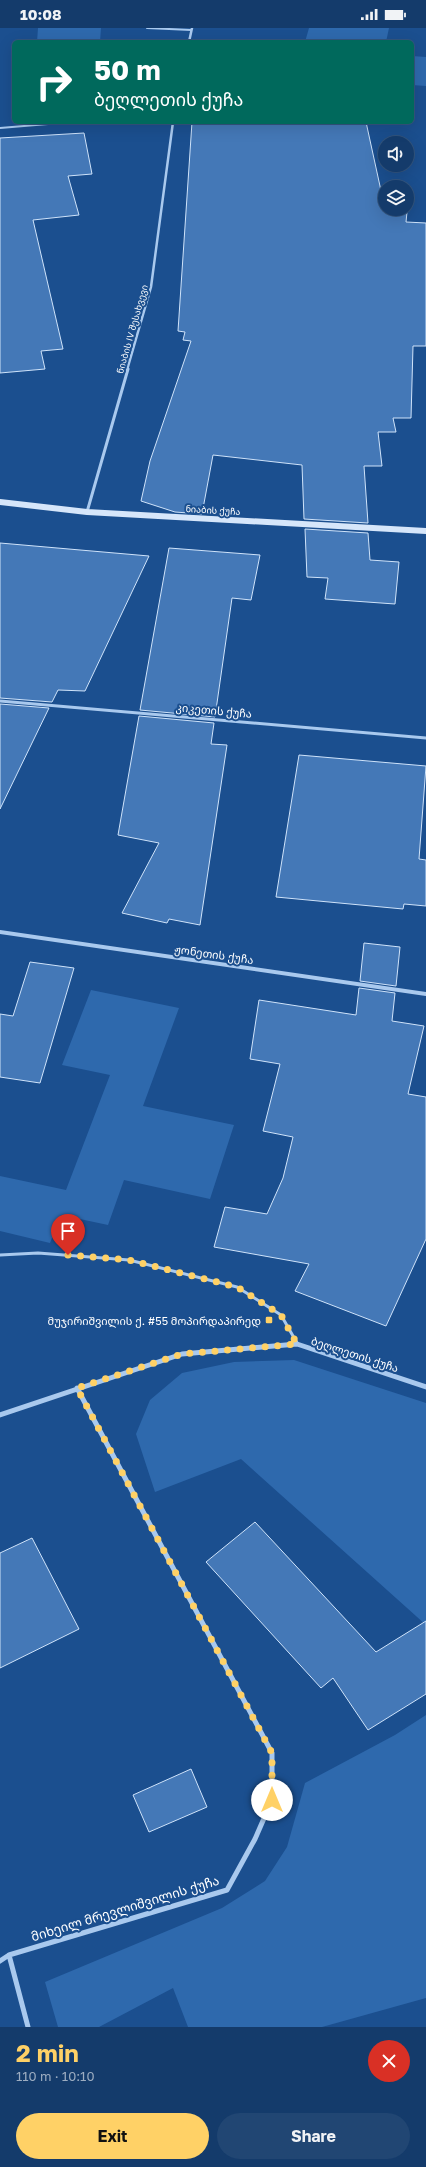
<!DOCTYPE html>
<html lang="en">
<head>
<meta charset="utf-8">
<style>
  :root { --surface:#143b6b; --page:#214673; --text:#f1f3f6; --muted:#9dadc1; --line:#33557e; --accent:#ffd166 }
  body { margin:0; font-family:"Golos Text","Noto Sans Georgian",sans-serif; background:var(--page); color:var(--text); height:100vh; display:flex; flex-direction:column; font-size:15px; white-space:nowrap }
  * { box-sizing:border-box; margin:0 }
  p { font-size:13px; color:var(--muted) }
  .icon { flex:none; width:22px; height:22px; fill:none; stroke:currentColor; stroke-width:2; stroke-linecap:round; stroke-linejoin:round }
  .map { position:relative; height:1999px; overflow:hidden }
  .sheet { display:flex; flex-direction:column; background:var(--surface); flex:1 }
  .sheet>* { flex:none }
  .banner { position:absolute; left:12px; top:12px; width:402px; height:84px; border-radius:6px; box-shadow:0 4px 16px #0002,0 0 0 1px var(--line); background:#00695c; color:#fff; overflow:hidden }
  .tools { position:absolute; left:378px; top:108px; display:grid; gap:8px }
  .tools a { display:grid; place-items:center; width:36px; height:36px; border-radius:50%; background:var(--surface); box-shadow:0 4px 16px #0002,0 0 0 1px var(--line); font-size:20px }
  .pin { position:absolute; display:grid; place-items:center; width:34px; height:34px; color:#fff; margin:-41px -17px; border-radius:50% 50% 50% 0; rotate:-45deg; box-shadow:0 0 4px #0007 }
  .pin .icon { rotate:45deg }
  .me { position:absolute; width:44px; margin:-22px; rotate:0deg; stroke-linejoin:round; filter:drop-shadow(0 0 3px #0008) }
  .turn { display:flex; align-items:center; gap:14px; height:84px; padding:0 16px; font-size:18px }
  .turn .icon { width:52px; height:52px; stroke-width:2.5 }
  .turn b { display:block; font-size:28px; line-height:34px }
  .round { display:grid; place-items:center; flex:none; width:42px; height:42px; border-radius:21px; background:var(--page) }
  .head { display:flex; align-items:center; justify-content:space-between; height:68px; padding:0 16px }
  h1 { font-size:24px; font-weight:700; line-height:30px; color:var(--accent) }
  .cta { display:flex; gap:8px; margin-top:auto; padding:8px 16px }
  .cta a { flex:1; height:46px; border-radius:24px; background:var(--accent); color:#111; font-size:16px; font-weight:700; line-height:46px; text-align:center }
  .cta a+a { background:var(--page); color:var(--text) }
  .status { display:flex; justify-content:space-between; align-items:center; height:28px; padding:0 20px; background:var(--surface); direction:ltr }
  .status svg { height:11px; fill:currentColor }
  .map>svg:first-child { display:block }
  .green { fill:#2e69ad }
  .building { fill:#4478b7; stroke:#cfe3fa }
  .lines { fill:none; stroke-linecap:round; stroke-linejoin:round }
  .lane-far2 { stroke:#a9c9ee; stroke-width:2 }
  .lane-far1 { stroke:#a9c9ee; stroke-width:3 }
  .lane { stroke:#a9c9ee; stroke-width:4 }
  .street-far3 { stroke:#a9c9ee; stroke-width:2.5 }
  .street-far2 { stroke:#a9c9ee; stroke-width:3 }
  .street-far1 { stroke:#a9c9ee; stroke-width:4 }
  .street { stroke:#a9c9ee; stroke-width:5 }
  .secondary { stroke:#d6e6fa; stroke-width:6 }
  .route { stroke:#ffd166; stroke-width:7; stroke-dasharray:0 12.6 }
  .poi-dot { fill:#ffd166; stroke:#1b4f8f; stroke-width:1.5 }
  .labels { text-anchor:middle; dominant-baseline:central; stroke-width:4; stroke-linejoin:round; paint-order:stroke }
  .far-street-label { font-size:9px; fill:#fff; stroke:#1b4f8f }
  .street-label { font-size:11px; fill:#fff; stroke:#1b4f8f }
  .poi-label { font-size:11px; fill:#fff; stroke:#1b4f8f; text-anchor:end }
  .near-street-label { font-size:13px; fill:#fff; stroke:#1b4f8f }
</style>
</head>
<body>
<div class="status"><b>10:08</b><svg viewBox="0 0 49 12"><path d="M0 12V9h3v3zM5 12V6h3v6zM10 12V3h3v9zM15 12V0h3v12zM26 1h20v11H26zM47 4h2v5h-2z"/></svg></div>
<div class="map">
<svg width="426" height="1999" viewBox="0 0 426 1999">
  <rect width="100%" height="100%" fill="#1b4f8f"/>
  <path class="green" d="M 38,0 L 101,0 L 100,14 L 37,14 Z
    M 309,0 L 389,0 L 386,14 L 305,14 Z
    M 412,28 L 426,29 L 426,58 L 412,57 Z
    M 91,962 L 179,980 L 143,1078 L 234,1097 L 210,1171 L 124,1152 L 108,1197 L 61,1187 L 50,1215 L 0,1203 L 0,1148 L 66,1162 L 110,1047 L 62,1037 Z
    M 294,1332 L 426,1375 L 426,1597 L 241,1431 L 155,1464 L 136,1406 L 150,1372 L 182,1345 L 234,1334 Z
    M 426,1687 L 426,1970 L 322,1999 L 188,1999 L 173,1960 L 99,1999 L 58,1999 L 45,1954 L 222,1880 L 265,1853 L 287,1819 L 305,1755 L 395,1707 Z"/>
  <path class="building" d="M 192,94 L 366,94 L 385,181 L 407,181 L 408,174 L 406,194 L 426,195 L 426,318 L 413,318 L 411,390 L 393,390 L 396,404 L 378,404 L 382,438 L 364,438 L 368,495 L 304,491 L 302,437 L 213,427 L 202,486 L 175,484 L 141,473 L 150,433 L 191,313 L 183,312 L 185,304 L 178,303 Z
    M 84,105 L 92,146 L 68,148 L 79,187 L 33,192 L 63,321 L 41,323 L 45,341 L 0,345 L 0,110 Z
    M 305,501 L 368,505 L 370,532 L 399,534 L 395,576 L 325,571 L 328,550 L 307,549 Z
    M 0,515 L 149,528 L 85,663 L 58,662 L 52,674 L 0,670 Z
    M 169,520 L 260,527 L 251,572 L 232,570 L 215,689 L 140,682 Z
    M 0,676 L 49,680 L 0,781 Z
    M 139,688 L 214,695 L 211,716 L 227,717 L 200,897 L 169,891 L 167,895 L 122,885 L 159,815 L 118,807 Z
    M 299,727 L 426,738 L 419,831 L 426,832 L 426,878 L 404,876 L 403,881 L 276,869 Z
    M 364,915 L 400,919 L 396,958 L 360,953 Z
    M 30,934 L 74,940 L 40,1055 L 0,1049 L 0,986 L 13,988 Z
    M 359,960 L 395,965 L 392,993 L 424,998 L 408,1066 L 426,1069 L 426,1211 L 386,1298 L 295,1263 L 309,1236 L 214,1219 L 225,1179 L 267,1186 L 283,1150 L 293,1109 L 263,1103 L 280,1036 L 250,1031 L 259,972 L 356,987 Z
    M 255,1494 L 376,1624 L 426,1593 L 426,1666 L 368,1702 L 333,1650 L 321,1660 L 206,1534 Z
    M 32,1510 L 79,1601 L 0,1640 L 0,1525 Z
    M 191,1741 L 207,1779 L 149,1804 L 133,1767 Z"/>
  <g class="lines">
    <path class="lane-far2" d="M 147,0 L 191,2
      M 0,100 L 72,94"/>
    <path class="lane-far1" d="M 0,1227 L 38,1225 L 129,1232 L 237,1259 L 281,1287 L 297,1315"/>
    <path class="lane" d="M 296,1314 L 297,1316"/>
    <path class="street-far3" d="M 189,14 L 192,0
      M 127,342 L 151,259 L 173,94"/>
    <path class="street-far2" d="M 87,484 L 128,341
      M 0,673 L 426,710"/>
    <path class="street-far1" d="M 0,904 L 426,966"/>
    <path class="street" d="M 0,1387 L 182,1326 L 297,1316 L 426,1359
      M 9,1927 L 28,1999
      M 0,1933 L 9,1927 L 227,1862 L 255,1811 L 272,1772 L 272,1725 L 77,1360"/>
    <path class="secondary" d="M 0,474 L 87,484 L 426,503"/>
  </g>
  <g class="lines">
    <path class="route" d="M 68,1227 L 129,1232 L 237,1259 L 281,1287 L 297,1316 L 182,1326 L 77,1360 L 272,1725 L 272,1772"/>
  </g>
  <rect class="poi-dot" x="265" y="1288" width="8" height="8" rx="2"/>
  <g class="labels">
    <g class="far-street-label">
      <text transform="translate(132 301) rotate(-74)">ნიაბის IV შესახვევი</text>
      <text transform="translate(213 482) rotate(3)">ნიაბის ქუჩა</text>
    </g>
    <g class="street-label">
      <text transform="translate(214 682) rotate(5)">კიკეთის ქუჩა</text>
      <text transform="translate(214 926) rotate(8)">ჟონეთის ქუჩა</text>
      <text transform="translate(355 1326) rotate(18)">ბეღლეთის ქუჩა</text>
    </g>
    <g class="poi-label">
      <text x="261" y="1292">მუჯირიშვილის ქ. #55 მოპირდაპირედ</text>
    </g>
    <g class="near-street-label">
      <text transform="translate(125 1880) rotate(-17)">მიხეილ მრევლიშვილის ქუჩა</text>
    </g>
  </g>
</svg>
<div class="tools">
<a><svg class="icon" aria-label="sound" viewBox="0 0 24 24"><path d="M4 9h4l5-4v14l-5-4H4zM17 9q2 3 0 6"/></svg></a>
<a><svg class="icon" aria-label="layers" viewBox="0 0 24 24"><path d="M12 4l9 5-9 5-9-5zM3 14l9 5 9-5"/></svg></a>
</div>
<div class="pin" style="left:68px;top:1227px;background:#d93025"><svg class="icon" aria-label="arrive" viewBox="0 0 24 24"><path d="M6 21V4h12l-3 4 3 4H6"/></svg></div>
<svg class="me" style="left:272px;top:1772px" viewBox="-20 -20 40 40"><circle r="19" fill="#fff"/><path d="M0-13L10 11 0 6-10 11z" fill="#ffd166"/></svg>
<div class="banner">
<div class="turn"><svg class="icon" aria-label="right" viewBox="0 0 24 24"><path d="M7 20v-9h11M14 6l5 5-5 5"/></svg><div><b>50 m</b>ბეღლეთის ქუჩა</div></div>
</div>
</div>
<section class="sheet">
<div class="head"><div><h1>2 min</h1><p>110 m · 10:10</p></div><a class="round" style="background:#d93025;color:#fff"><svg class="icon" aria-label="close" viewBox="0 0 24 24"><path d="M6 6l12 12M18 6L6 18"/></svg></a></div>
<div class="cta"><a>Exit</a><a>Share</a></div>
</section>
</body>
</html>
